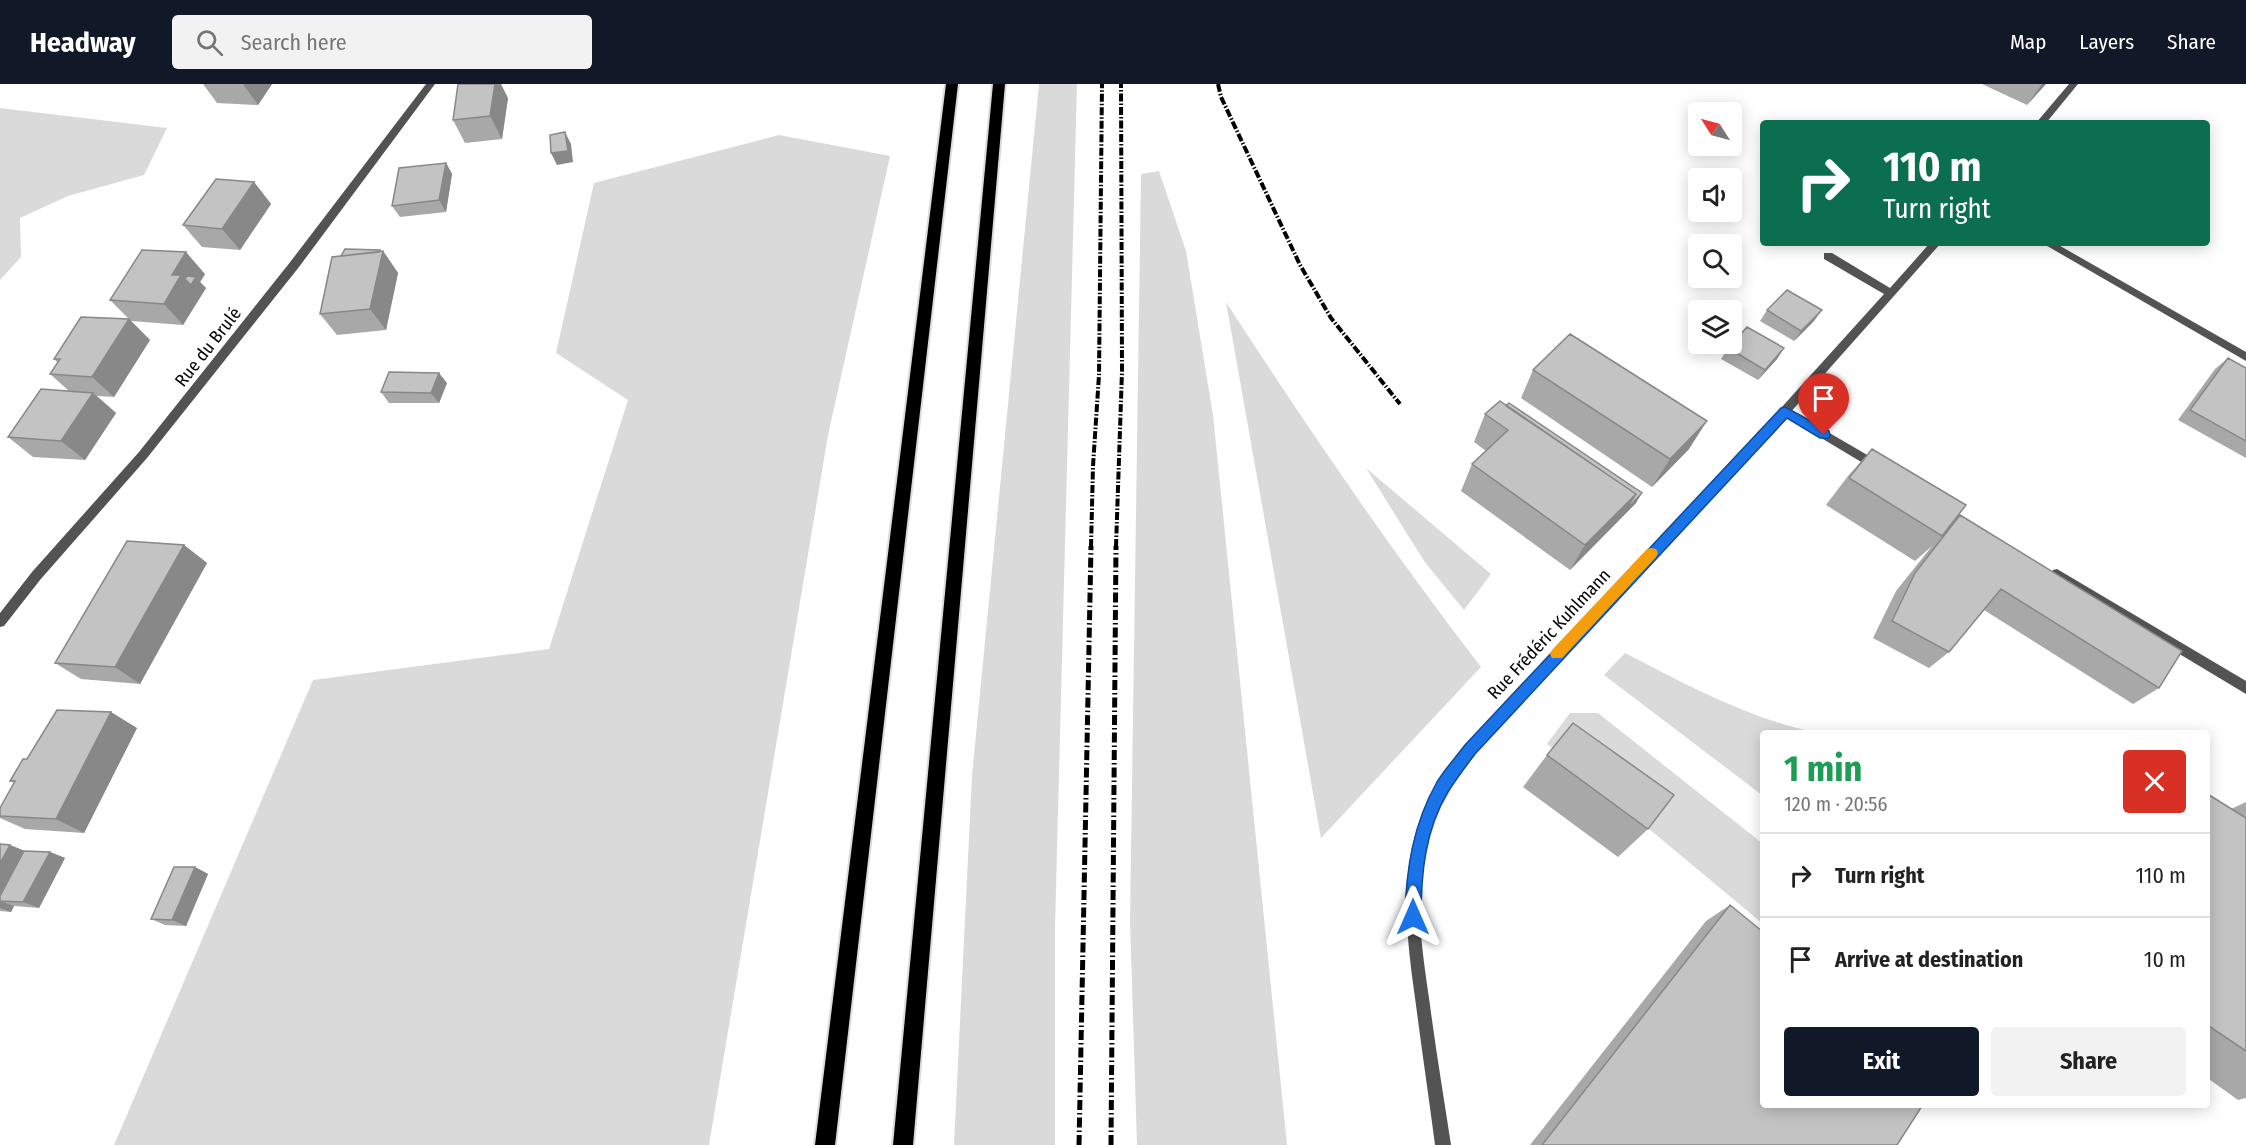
<!DOCTYPE html>
<html lang="en">
<head>
<meta charset="utf-8">
<style>
  :root { --surface:#fff; --page:#f2f2f2; --text:#222; --muted:#767676; --line:#e0e0e0; --accent:#111827 }
  body { margin:0; font-family:"Fira Sans Condensed",sans-serif; background:var(--page); color:var(--text); height:100vh; display:flex; flex-direction:column; font-size:22px; white-space:nowrap }
  * { box-sizing:border-box; margin:0 }
  p { font-size:20px; color:var(--muted) }
  .icon { flex:none; width:33px; height:33px; fill:none; stroke:currentColor; stroke-width:2; stroke-linecap:round; stroke-linejoin:round }
  .map { position:relative; flex:1; overflow:hidden }
  .drawer { position:absolute; left:1760px; top:646px; width:450px; height:378px; display:flex; flex-direction:column; background:var(--surface); border-radius:6px; box-shadow:0 3px 15px #0003 }
  .drawer>* { flex:none }
  .hud { position:absolute; left:1760px; top:36px; width:450px; height:126px; border-radius:6px; box-shadow:0 3px 15px #0003; background:#0b6e4f; color:#fff; overflow:hidden }
  .needle { width:39px; rotate:306deg }
  .fabs { position:absolute; left:1688px; top:18px; display:grid; gap:12px }
  .fabs a { display:grid; place-items:center; width:54px; height:54px; border-radius:6px; background:var(--surface); box-shadow:0 3px 15px #0003; font-size:30px }
  .pin { position:absolute; display:grid; place-items:center; width:51px; height:51px; color:#fff; margin:-62px -26px; border-radius:50% 50% 50% 0; rotate:-45deg; box-shadow:0 0 6px #0007 }
  .pin .icon { rotate:45deg }
  .me { position:absolute; width:66px; margin:-33px; rotate:0deg; stroke-linejoin:round; filter:drop-shadow(0 0 4px #0008) }
  .turn { display:flex; align-items:center; gap:21px; height:126px; padding:0 24px; font-size:27px }
  .turn .icon { width:78px; height:78px; stroke-width:2.5 }
  .turn b { display:block; font-size:42px; line-height:51px }
  .round { display:grid; place-items:center; flex:none; width:63px; height:63px; border-radius:6px; background:var(--page) }
  .summary { display:flex; align-items:center; justify-content:space-between; height:102px; padding:0 24px }
  h1 { font-size:36px; font-weight:700; line-height:45px; color:#1e9e55 }
  .button { display:flex; gap:12px; margin-top:auto; padding:12px 24px }
  .button a { flex:1; height:69px; border-radius:6px; background:var(--accent); color:#fff; font-size:24px; font-weight:700; line-height:69px; text-align:center }
  .button a+a { background:var(--page); color:var(--text) }
  ul { padding:0; list-style:none }
  li { display:flex; align-items:center; gap:18px; height:84px; padding:0 24px; border-top:2px solid var(--line) }
  li div { flex:1 }
  li b { display:block; font-size:22px }
  li em { font-style:normal }
  header { display:flex; align-items:center; gap:36px; box-sizing:border-box; height:84px; padding:0 30px; background:var(--accent); color:#fff }
  header strong { font-size:28px }
  nav { display:flex; gap:33px; margin-inline-start:auto; font-size:21px }
  .search { width:420px; height:54px; background:var(--page); display:flex; align-items:center; gap:15px; box-sizing:border-box; padding:0 21px; border-radius:6px; color:var(--muted); font-size:22px }
  .map>svg:first-child { display:block }
  .green { fill:#dadada }
  .lines { fill:none; stroke-linecap:round; stroke-linejoin:round }
  .trunk-casing { stroke:#dbdbdb; stroke-width:4 }
  .service { fill:#535353; fill-rule:evenodd }
  .minor { fill:#535353; fill-rule:evenodd }
  .trunk { fill:#000; fill-rule:evenodd }
  .rail-far1 { stroke:#000; stroke-width:4; stroke-dasharray:8 2 1.5 2; stroke-linecap:butt }
  .rail { stroke:#000; stroke-width:5; stroke-dasharray:10 3 1.5 3; stroke-linecap:butt }
  .wall { fill:#a8a8a8 }
  .shaded-wall { fill:#888 }
  .building { fill:#c3c3c3; stroke:#888; stroke-width:1.5 }
  .route { fill:#1a73e8; stroke:#114b97; stroke-width:1.5 }
  .slow { fill:#f59e0b }
  .labels { text-anchor:middle; dominant-baseline:central; stroke-width:6; stroke-linejoin:round; paint-order:stroke }
  .street-label { font-size:18px; fill:#000; stroke:#fff }
</style>
</head>
<body>
<header>
<strong>Headway</strong>
<div class="search"><svg class="icon" aria-label="search" viewBox="0 0 24 24"><circle cx="10" cy="10" r="6"/><path d="M15 15l6 6"/></svg>Search here</div>
<nav><a>Map</a><a>Layers</a><a>Share</a></nav>
</header>
<div class="map">
<svg width="2246" height="1061" viewBox="0 0 2246 1061">
  <rect width="100%" height="100%" fill="#fff"/>
  <path class="green" d="M 1039,0 L 1077,0 L 1055,843 L 1055,1061 L 954,1061 L 972,692 Z
    M 0,24 L 167,44 L 144,91 L 68,112 L 20,134 L 21,173 L 0,196 Z
    M 779,51 L 890,72 L 828,351 L 709,1061 L 114,1061 L 313,596 L 549,565 L 628,316 L 556,269 L 594,99 Z
    M 1159,87 L 1186,167 L 1213,331 L 1287,1061 L 1137,1061 L 1130,837 L 1141,90 Z
    M 1226,218 C 1307,343 1390,465 1481,583 L 1321,754 Z
    M 1366,384 L 1491,490 L 1464,526 L 1424,477 Z
    M 1625,569 C 1687,601 1749,635 1818,649 L 1762,650 L 1762,711 L 1604,591 Z
    M 1570,629 L 1598,629 L 1762,759 L 1762,839 L 1547,660 Z"/>
  <g class="lines">
    <g class="trunk-casing">
      <path id="trunk" d="M 946,0 L 958,0 L 835,1061 L 815,1061 Z
        M 993,0 L 1005,0 L 913,1061 L 893,1061 Z"/>
    </g>
    <path class="service" d="M 2042,159 L 2055,159 L 2246,268 L 2246,277 Z
      M 1785,323 L 1881,379 L 1883,382 L 1881,385 L 1873,385 L 1781,330 L 1780,327 L 1781,324 Z
      M 2057,485 L 2246,597 L 2246,610 L 2053,494 L 2051,490 L 2053,486 Z"/>
    <path class="minor" d="M 426,0 L 435,0 L 299,183 L 147,374 L 40,496 L 4,542 L 0,543 L 0,529 L 32,488 L 139,368 L 291,177 Z
      M 2069,0 L 2078,0 L 2046,39 L 2036,39 Z
      M 1930,159 L 1941,159 L 1789,330 L 1491,650 C 1470,675 1447,701 1434,732 C 1410,792 1421,859 1430,921 C 1436,968 1444,1014 1451,1061 L 1435,1061 C 1429,1014 1422,968 1416,921 C 1408,863 1399,802 1417,745 C 1429,705 1455,672 1483,642 L 1781,324 L 1884,210 L 1824,175 L 1824,169 L 1832,169 L 1890,204 Z"/>
    <use href="#trunk" class="trunk"/>
    <path class="rail-far1" d="M 1218,0 L 1221,13 L 1300,181 L 1331,234 L 1400,320
      M 1091,463 L 1093,382 L 1099,291 L 1102,0
      M 1116,463 L 1122,287 L 1121,0"/>
    <path class="rail" d="M 1079,1061 L 1091,462
      M 1111,1061 L 1116,462"/>
  </g>
  <path class="wall" d="M 203,0 L 272,0 L 258,21 L 217,19 Z
    M 1982,0 L 2046,0 L 2027,21 Z
    M 508,14 L 502,55 L 465,59 L 453,36 Z
    M 446,79 L 452,90 L 446,128 L 400,133 L 392,122 Z
    M 254,98 L 271,120 L 240,166 L 202,163 L 183,141 Z
    M 380,167 L 383,167 L 398,189 L 386,246 L 337,251 L 320,230 Z
    M 205,190 L 200,198 L 206,204 L 183,241 L 131,237 L 150,256 L 114,313 L 97,312 L 116,329 L 85,376 L 33,373 L 8,353 L 69,307 L 50,290 L 58,279 L 54,275 L 129,235 L 110,216 Z
    M 1767,226 L 1814,237 L 1794,257 L 1760,237 Z
    M 1728,264 L 1784,264 L 1777,275 L 1758,296 L 1721,275 Z
    M 2228,274 L 2246,284 L 2246,374 L 2178,336 L 2215,285 Z
    M 1533,286 L 1689,365 L 1652,403 L 1521,314 Z
    M 447,299 L 439,319 L 389,319 L 381,308 Z
    M 1485,330 L 1636,419 L 1570,486 L 1461,407 L 1472,380 L 1486,367 L 1474,358 Z
    M 1872,365 L 1951,440 L 1960,431 L 2159,604 L 2133,620 L 1984,526 L 1949,568 L 1929,584 L 1873,554 L 1896,507 L 1932,462 L 1915,477 L 1826,421 L 1848,392 Z
    M 184,461 L 207,479 L 140,600 L 81,595 L 55,579 Z
    M 137,644 L 84,749 L 25,745 L 0,734 L 0,724 L 14,699 L 10,697 L 27,675 Z
    M 1547,671 L 1648,745 L 1618,773 L 1523,703 Z
    M 2206,709 L 2231,725 L 2246,718 L 2246,1014 L 2238,1016 L 2206,993 Z
    M 0,760 L 10,761 L 24,767 L 50,768 L 65,774 L 39,824 L 14,822 L 11,828 L 0,827 Z
    M 195,783 L 208,790 L 186,842 L 165,841 L 151,835 Z
    M 1730,821 L 1897,1061 L 1530,1061 L 1706,837 Z"/>
  <path class="shaded-wall" d="M 243,0 L 272,0 L 258,21 Z
    M 495,0 L 501,0 L 508,14 L 502,55 L 490,32 Z
    M 2042,0 L 2046,0 L 2027,21 Z
    M 565,48 L 571,60 L 573,78 L 557,81 L 551,69 Z
    M 446,79 L 452,90 L 446,128 L 439,116 Z
    M 254,98 L 271,120 L 240,166 L 222,145 Z
    M 380,166 L 382,170 L 383,167 L 398,189 L 386,246 L 370,225 Z
    M 186,168 L 205,190 L 200,198 L 206,204 L 183,241 L 164,220 L 172,191 Z
    M 1822,226 L 1814,237 L 1794,257 L 1801,247 Z
    M 129,235 L 150,256 L 114,313 L 92,293 Z
    M 1784,264 L 1777,275 L 1758,296 L 1765,286 Z
    M 439,289 L 447,299 L 439,319 L 431,309 Z
    M 93,309 L 116,329 L 85,376 L 61,357 Z
    M 1707,337 L 1689,365 L 1652,403 L 1670,375 Z
    M 1642,409 L 1636,419 L 1570,486 L 1585,461 L 1636,410 Z
    M 184,461 L 207,479 L 140,600 L 115,583 Z
    M 111,628 L 137,644 L 84,749 L 56,735 Z
    M 10,761 L 40,773 L 0,817 L 0,779 Z
    M 50,768 L 65,774 L 39,824 L 23,818 Z
    M 195,783 L 208,790 L 186,842 L 172,836 Z
    M 0,817 L 14,822 L 11,828 L 0,824 Z"/>
  <path class="building" d="M 458,0 L 495,0 L 490,32 L 453,36 Z
    M 565,48 L 568,67 L 551,69 L 550,51 Z
    M 446,79 L 439,116 L 392,122 L 399,84 Z
    M 216,95 L 254,98 L 222,145 L 183,141 Z
    M 345,165 L 380,166 L 379,168 L 341,172 Z
    M 142,166 L 186,168 L 172,191 L 181,191 L 164,220 L 110,216 Z
    M 383,167 L 370,225 L 320,230 L 332,173 Z
    M 187,192 L 196,193 L 191,201 L 185,195 Z
    M 1787,206 L 1822,226 L 1801,247 L 1767,226 Z
    M 81,233 L 129,235 L 92,293 L 50,290 L 60,275 L 54,275 Z
    M 1747,243 L 1784,264 L 1765,286 L 1728,264 Z
    M 1570,250 L 1707,337 L 1670,375 L 1533,286 Z
    M 2228,274 L 2246,284 L 2246,357 L 2190,326 Z
    M 389,288 L 439,289 L 431,309 L 381,308 Z
    M 41,305 L 93,309 L 61,357 L 8,353 Z
    M 1500,317 L 1636,410 L 1585,461 L 1472,380 L 1508,346 L 1485,330 Z
    M 1509,319 L 1642,409 L 1625,427 L 1636,410 L 1506,322 Z
    M 1872,365 L 1966,421 L 1942,452 L 1849,394 Z
    M 1960,431 L 2182,567 L 2159,604 L 2001,505 L 1949,568 L 1892,537 L 1915,489 Z
    M 127,457 L 184,461 L 115,583 L 55,579 Z
    M 57,626 L 111,628 L 56,735 L 0,732 L 0,724 L 15,697 L 10,697 L 23,675 L 27,675 Z
    M 1573,639 L 1674,711 L 1648,745 L 1547,671 Z
    M 2206,709 L 2246,734 L 2246,967 L 2206,940 Z
    M 0,760 L 10,761 L 0,779 Z
    M 24,767 L 50,768 L 23,818 L 0,817 L 0,812 Z
    M 174,783 L 195,783 L 172,836 L 151,835 Z
    M 1730,821 L 1762,847 L 1762,1022 L 1922,1022 L 1897,1061 L 1542,1061 Z"/>
  <path class="route" d="M 1785,323 L 1829,347 L 1830,351 L 1829,354 L 1820,354 L 1787,334 L 1475,670 C 1466,682 1456,695 1448,708 C 1425,746 1421,790 1421,833 L 1419,838 L 1413,841 L 1408,838 L 1405,833 C 1406,786 1413,740 1437,698 C 1445,685 1456,673 1465,661 L 1781,324 Z"/>
  <path class="slow" d="M 1651,464 L 1656,465 L 1658,469 L 1656,473 L 1562,574 L 1552,574 L 1550,570 L 1552,566 L 1647,465 Z"/>
  <g class="labels">
    <g class="street-label">
      <text transform="translate(208 263) rotate(-52)">Rue du Brulé</text>
      <text transform="translate(1549 550) rotate(-47)">Rue Frédéric Kuhlmann</text>
    </g>
  </g>
</svg>
<div class="fabs">
<a><svg class="needle" viewBox="-14 -14 28 28"><path d="M0-13l5 13h-10z" fill="#e53935"/><path d="M0 13l5-13h-10z" fill="#767676"/></svg></a>
<a><svg class="icon" aria-label="sound" viewBox="0 0 24 24"><path d="M4 9h4l5-4v14l-5-4H4zM17 9q2 3 0 6"/></svg></a>
<a><svg class="icon" aria-label="search" viewBox="0 0 24 24"><circle cx="10" cy="10" r="6"/><path d="M15 15l6 6"/></svg></a>
<a><svg class="icon" aria-label="layers" viewBox="0 0 24 24"><path d="M12 4l9 5-9 5-9-5zM3 14l9 5 9-5"/></svg></a>
</div>
<div class="pin" style="left:1824px;top:351px;background:#d93025"><svg class="icon" aria-label="arrive" viewBox="0 0 24 24"><path d="M6 21V4h12l-3 4 3 4H6"/></svg></div>
<svg class="me" style="left:1413px;top:833px" viewBox="-20 -20 40 40"><path d="M0-17L14 15 0 8-14 15z" fill="#1a73e8" stroke="#fff" stroke-width="4"/></svg>
<div class="hud">
<div class="turn"><svg class="icon" aria-label="right" viewBox="0 0 24 24"><path d="M7 20v-9h11M14 6l5 5-5 5"/></svg><div><b>110 m</b>Turn right</div></div>
</div>
<section class="drawer">
<div class="summary"><div><h1>1 min</h1><p>120 m · 20:56</p></div><a class="round" style="background:#d93025;color:#fff"><svg class="icon" aria-label="close" viewBox="0 0 24 24"><path d="M6 6l12 12M18 6L6 18"/></svg></a></div>
<ul>
<li><svg class="icon" aria-label="right" viewBox="0 0 24 24"><path d="M7 20v-9h11M14 6l5 5-5 5"/></svg><div><b>Turn right</b></div><em>110 m</em></li>
<li><svg class="icon" aria-label="arrive" viewBox="0 0 24 24"><path d="M6 21V4h12l-3 4 3 4H6"/></svg><div><b>Arrive at destination</b></div><em>10 m</em></li>
</ul>
<div class="button"><a>Exit</a><a>Share</a></div>
</section>
</div>
</body>
</html>
